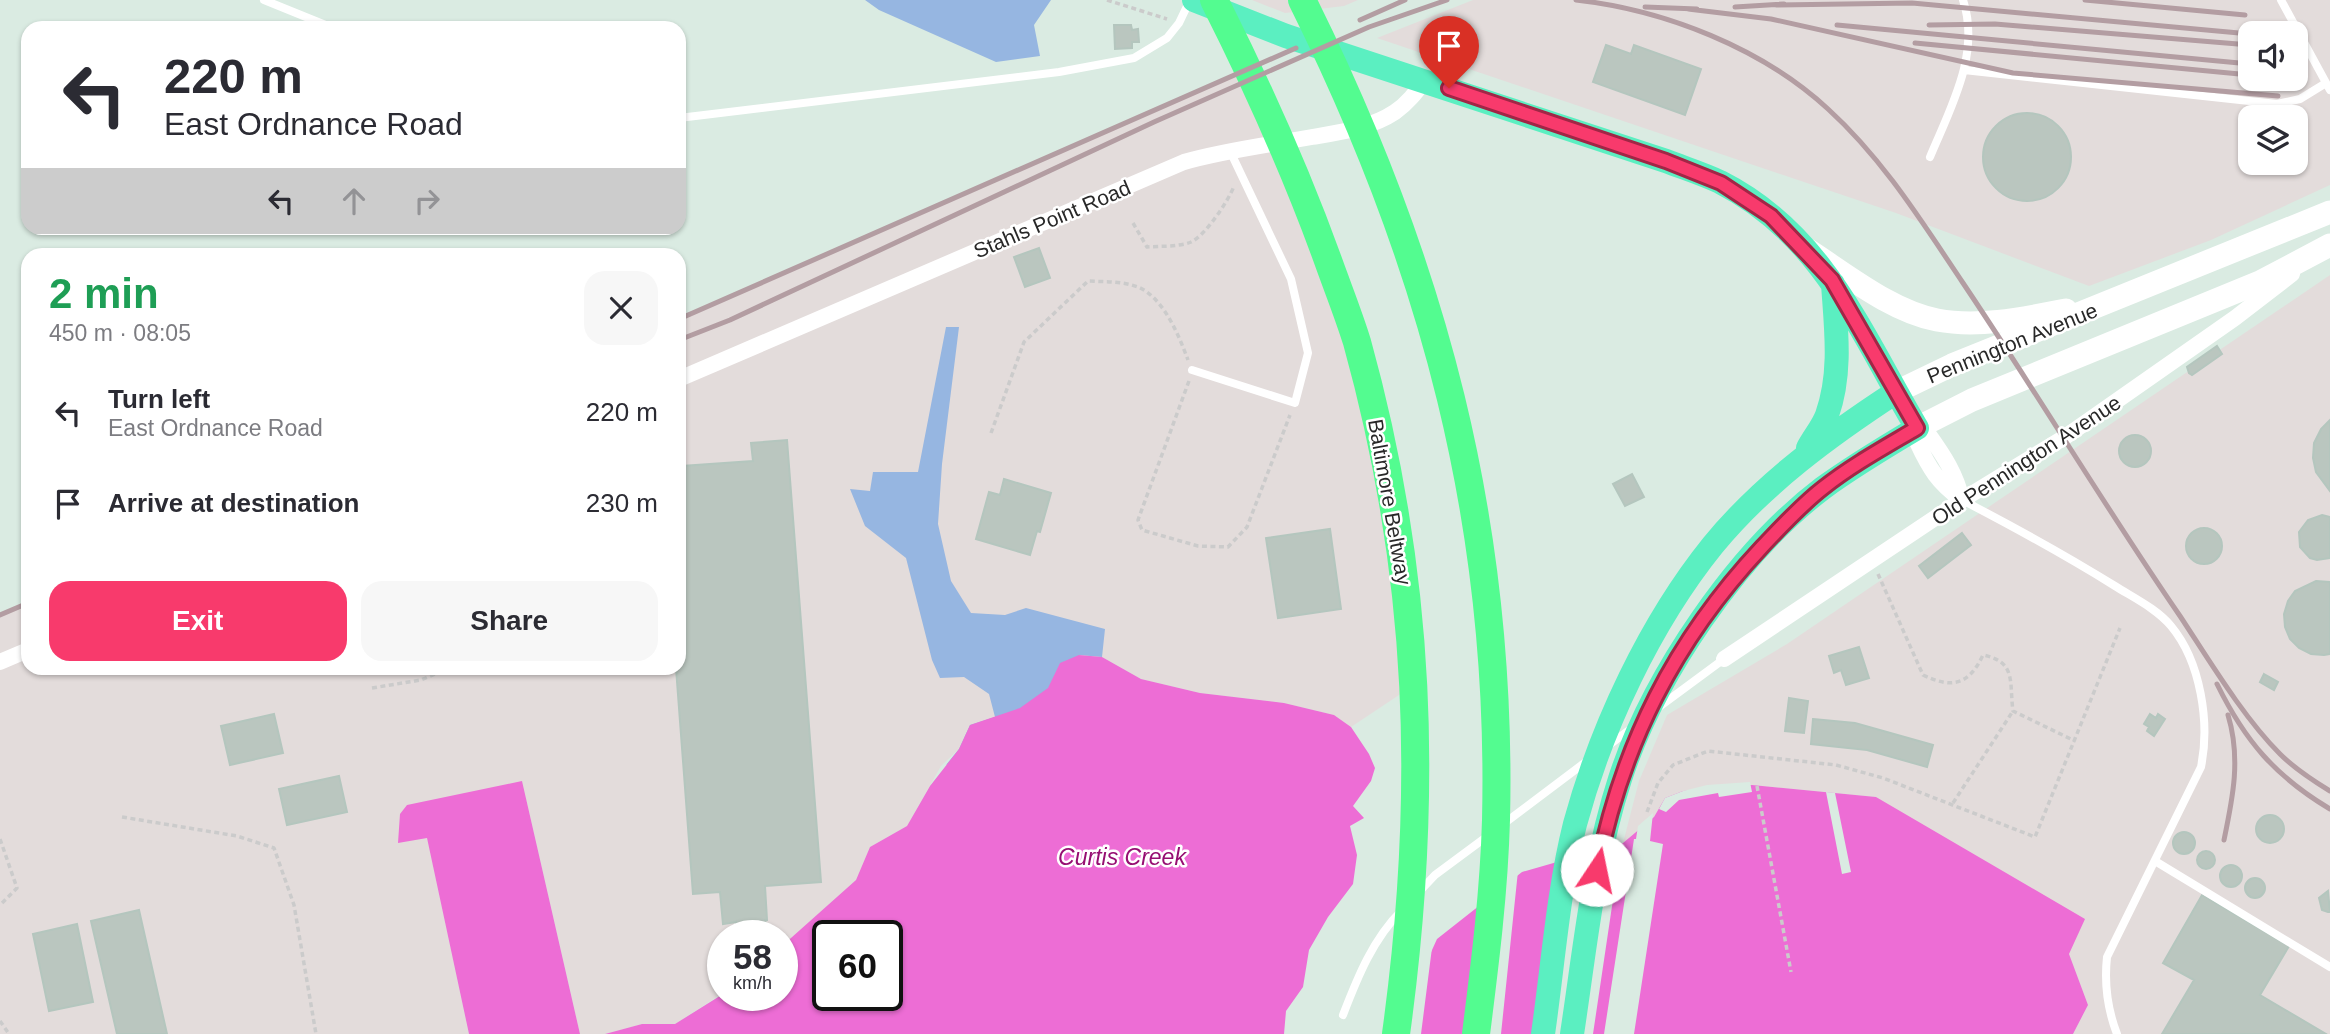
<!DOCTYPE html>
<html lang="en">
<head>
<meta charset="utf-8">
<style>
  :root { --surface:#fff; --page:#f7f7f7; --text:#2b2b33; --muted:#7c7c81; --accent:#f83a6c }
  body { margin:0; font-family:Helvetica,sans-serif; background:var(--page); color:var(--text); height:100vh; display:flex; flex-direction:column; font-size:26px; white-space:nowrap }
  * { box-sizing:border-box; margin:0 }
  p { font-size:23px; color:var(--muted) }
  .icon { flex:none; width:38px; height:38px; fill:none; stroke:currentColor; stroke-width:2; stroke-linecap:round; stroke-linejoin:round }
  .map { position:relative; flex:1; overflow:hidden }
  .sheet { position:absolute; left:21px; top:248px; width:665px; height:427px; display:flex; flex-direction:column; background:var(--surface); border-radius:21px; box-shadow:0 2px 5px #0004 }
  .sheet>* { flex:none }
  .guide { position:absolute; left:21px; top:21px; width:665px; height:214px; border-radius:21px; box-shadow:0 2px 5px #0004; background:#fff; color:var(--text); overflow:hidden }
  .controls { position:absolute; left:2238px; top:21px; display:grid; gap:14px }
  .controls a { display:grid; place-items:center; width:70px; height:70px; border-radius:14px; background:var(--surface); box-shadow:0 2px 5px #0004; font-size:35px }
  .speed { position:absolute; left:707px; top:920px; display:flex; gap:14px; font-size:35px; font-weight:700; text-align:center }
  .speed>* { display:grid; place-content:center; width:91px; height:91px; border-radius:50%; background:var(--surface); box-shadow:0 2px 5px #0004; line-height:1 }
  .speed small { font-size:18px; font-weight:400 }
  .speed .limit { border:4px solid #111; border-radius:10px; background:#fff; color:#111 }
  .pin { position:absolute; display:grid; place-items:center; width:60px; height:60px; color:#fff; margin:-72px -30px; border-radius:50% 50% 50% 0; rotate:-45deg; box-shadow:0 0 7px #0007 }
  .pin .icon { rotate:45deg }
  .me { position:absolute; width:77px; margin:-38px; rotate:11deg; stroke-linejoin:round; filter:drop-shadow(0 0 5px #0008) }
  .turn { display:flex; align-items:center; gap:24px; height:147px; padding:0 28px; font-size:32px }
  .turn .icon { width:91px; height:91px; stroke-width:2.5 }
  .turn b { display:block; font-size:49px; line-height:60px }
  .lanes { display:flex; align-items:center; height:66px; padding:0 28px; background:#0003; justify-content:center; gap:35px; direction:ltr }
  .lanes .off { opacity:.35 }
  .round { display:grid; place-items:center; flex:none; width:74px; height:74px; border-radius:21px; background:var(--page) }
  .headline { display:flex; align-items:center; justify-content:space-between; height:119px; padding:0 28px }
  h1 { font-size:42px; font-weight:700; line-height:52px; color:#1e9e55 }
  .primary-button { display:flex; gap:14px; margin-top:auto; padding:14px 28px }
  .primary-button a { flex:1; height:80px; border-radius:21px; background:var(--accent); color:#fff; font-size:28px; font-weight:700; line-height:80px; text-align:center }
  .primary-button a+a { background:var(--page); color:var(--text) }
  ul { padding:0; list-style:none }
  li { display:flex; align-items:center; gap:21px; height:91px; padding:0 28px }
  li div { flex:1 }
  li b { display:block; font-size:26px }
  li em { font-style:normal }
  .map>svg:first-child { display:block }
  .industrial { fill:#e3dcdb; fill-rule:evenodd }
  .green { fill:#96b6e1 }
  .water { fill:#ed6dd5; fill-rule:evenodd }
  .pier { fill:#daebe2 }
  .building { fill:#bac6bf; stroke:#b4c6be; stroke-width:2 }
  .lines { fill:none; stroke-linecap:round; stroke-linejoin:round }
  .path { stroke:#cbcbcb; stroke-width:3.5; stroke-dasharray:5 3.5; stroke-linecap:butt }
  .service { stroke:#fff; stroke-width:8 }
  .minor { stroke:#fff; stroke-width:16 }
  .secondary { stroke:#fff; stroke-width:23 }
  .primary { stroke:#5befc1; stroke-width:24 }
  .motorway { stroke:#53fc90; stroke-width:28 }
  .rail { stroke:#b39da2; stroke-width:5 }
  .route-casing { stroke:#a12646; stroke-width:18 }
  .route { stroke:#f83a6c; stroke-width:12 }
  .labels { text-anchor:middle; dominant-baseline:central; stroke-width:5; stroke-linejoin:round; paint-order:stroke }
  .street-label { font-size:21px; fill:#282828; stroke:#fff }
  .water-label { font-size:23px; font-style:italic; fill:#960e72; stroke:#fff }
</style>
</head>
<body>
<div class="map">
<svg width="2330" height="1034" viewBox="0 0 2330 1034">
  <rect width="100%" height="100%" fill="#daebe2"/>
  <path class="industrial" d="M 1252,0 L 1358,0 L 1344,6 L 1285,13 Z
    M 1473,0 L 2330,0 L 2330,185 L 2211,240 L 2089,286 L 1896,213 L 1377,38 ZM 2250,33 L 2296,33 L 2296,79 L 2250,79 ZM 2250,117 L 2296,117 L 2296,163 L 2250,163 Z
    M 1238,73 L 1356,339 L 1414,685 L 1351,727 L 1334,715 L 1284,703 L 1200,693 L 1141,679 L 1102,657 L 1020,708 L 970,725 L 959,749 L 941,766 L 907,826 L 870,847 L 856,880 L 782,946 L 782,936 L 723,936 L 723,993 L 675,1024 L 642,1024 L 605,1034 L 580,1034 L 522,781 L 427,837 L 469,1034 L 0,1034 L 0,615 L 28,603 L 28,668 L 679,668 L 679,319 Z
    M 2330,275 L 2330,1034 L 2073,1034 L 2088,1005 L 2069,955 L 1876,797 L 1752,785 L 1665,798 L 1654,817 L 1623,843 L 1639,781 L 1667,715 L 1787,644 Z"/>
  <path class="green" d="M 865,0 L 1051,0 L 1034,25 L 1040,56 L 996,62 L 879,10 Z
    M 946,327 L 959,327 L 942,464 L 938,524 L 951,581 L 971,613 L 1005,615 L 1026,608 L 1105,629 L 1102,657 L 1079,655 L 1092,725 L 946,765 L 959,749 L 970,725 L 995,717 L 989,694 L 964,677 L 940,678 L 932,660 L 906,558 L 865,526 L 850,489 L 870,491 L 873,472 L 918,472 Z"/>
  <path class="water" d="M 1079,655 L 1102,657 L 1141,679 L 1200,693 L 1284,703 L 1334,715 L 1351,727 L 1369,754 L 1375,768 L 1371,781 L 1353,806 L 1364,818 L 1350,826 L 1357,855 L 1353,884 L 1328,917 L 1309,950 L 1303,987 L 1286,1011 L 1284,1034 L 605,1034 L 642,1024 L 675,1024 L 723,994 L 782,996 L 782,946 L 856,880 L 870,847 L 907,826 L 930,786 L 959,749 L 970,725 L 1020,708 L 1048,688 L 1060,663 ZM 828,936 L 887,936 L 887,996 L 828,996 Z
    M 522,781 L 580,1034 L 469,1034 L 427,838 L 398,843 L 400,814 L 407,805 Z
    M 1752,785 L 1876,797 L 2085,919 L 2069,954 L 2088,1005 L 2073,1034 L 1394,1034 L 1437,939 L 1522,872 L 1623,843 L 1654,817 L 1665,798 L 1683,791 Z"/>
  <path class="pier" d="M 1750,782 L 1752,792 L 1719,797 L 1718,793 L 1679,800 L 1666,812 L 1659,809 L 1665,798 L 1683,791 L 1707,785 Z
    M 1826,792 L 1835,793 L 1851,872 L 1842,874 Z
    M 1653,813 L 1650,841 L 1663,844 L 1634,1034 L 1604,1034 L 1634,839 L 1636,839 L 1638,826 Z
    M 1622,839 L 1593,1034 L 1533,1034 L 1560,858 Z
    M 1518,871 L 1501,1034 L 1468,1034 L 1483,898 Z
    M 1433,940 L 1421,1034 L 1390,1034 L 1405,999 Z"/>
  <path class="building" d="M 1114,25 L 1131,25 L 1132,30 L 1138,29 L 1139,42 L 1132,42 L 1132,48 L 1115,49 Z
    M 1606,45 L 1631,54 L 1634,45 L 1701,69 L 1685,115 L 1593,82 Z
    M1983 157a44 44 0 1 1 88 0a44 44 0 1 1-88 0Z
    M 1039,248 L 1050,278 L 1025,287 L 1014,257 Z
    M 2217,346 L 2222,354 L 2192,375 L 2189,373 L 2187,367 Z
    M 2330,420 L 2330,491 L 2316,472 L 2313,458 L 2314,443 L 2321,429 Z
    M2119 451a16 16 0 1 1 32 0a16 16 0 1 1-32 0Z
    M 787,440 L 821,882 L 765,886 L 767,920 L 765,920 L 767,928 L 765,936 L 737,936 L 736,922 L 723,924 L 720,892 L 693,894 L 676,668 L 679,668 L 679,501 L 685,501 L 682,466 L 753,461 L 751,443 Z
    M 1632,474 L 1644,497 L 1625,506 L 1613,484 Z
    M 1004,479 L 1051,493 L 1040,532 L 1037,531 L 1030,555 L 976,539 L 989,492 L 1000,495 Z
    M 2322,515 L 2330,517 L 2330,558 L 2317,560 L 2310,558 L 2300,547 L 2299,532 L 2308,520 Z
    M2186 546a18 18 0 1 1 36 0a18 18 0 1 1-36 0Z
    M 1330,529 L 1341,609 L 1278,618 L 1266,538 Z
    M 1962,533 L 1971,545 L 1928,578 L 1919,566 Z
    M 2316,581 L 2330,582 L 2330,654 L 2324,655 L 2311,654 L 2299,648 L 2290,639 L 2285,627 L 2284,614 L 2288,601 L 2295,591 Z
    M 1859,647 L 1869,678 L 1846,685 L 1841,670 L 1834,673 L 1829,656 Z
    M 2264,674 L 2278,682 L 2274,690 L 2260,682 Z
    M 1789,698 L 1808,701 L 1804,733 L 1785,731 Z
    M 274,714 L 283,753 L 230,765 L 221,726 Z
    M 2150,714 L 2156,718 L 2158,714 L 2165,719 L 2154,736 L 2147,731 L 2149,727 L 2144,724 Z
    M 1813,719 L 1855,723 L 1933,745 L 1927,767 L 1867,750 L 1811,744 Z
    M 339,776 L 347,812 L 287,825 L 279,789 Z
    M2256 829a14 14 0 1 1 28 0a14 14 0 1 1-28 0Z
    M2173 843a11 11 0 1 1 22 0a11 11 0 1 1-22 0Z
    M2197 860a9 9 0 1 1 18 0a9 9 0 1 1-18 0Z
    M2220 876a11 11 0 1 1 22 0a11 11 0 1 1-22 0Z
    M2245 888a10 10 0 1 1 20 0a10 10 0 1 1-20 0Z
    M 2328,891 L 2330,912 L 2328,912 L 2322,910 L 2319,898 Z
    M 2202,895 L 2289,946 L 2260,995 L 2326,1034 L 2162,1034 L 2194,980 L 2163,963 Z
    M 139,910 L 167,1034 L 117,1034 L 91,921 Z
    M 77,924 L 93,1002 L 49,1011 L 33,934 Z"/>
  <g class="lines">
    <path class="path" d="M 1107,0 L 1167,19
      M 1133,223 L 1147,247 C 1160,246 1179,247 1191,242 C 1205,236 1229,200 1234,186
      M 1189,381 L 1138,520 L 1142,530 L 1198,546 L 1228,547 L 1247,527 L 1290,415
      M 991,433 L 1024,342 L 1088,281 C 1105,282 1122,281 1138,287 C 1164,298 1179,336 1188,360
      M 1878,574 L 1923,675 C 1952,689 1969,685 1983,655 C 2017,662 2009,682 2013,711 L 2075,741
      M 372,688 L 421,680 L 449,668
      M 1757,786 L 1791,972
      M 1953,803 L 2013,711
      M 1647,812 L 1658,783 L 1673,765 L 1708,751 L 1836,765 L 1883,778 L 2035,837 L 2120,628
      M 122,817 L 237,836 L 274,848 L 294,905 L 316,1034
      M 0,839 L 17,888 L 0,905
      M 0,1021 L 9,1034"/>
    <path class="service" d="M 264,0 L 333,28
      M 2281,0 L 2330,90
      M 1964,70 L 2277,104 L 2300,99 L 2326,83
      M 679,118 L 1059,72 L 1134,58 L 1167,38 L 1179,23 L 1190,0
      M 1930,157 C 1950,109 1981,54 1963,0
      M 1192,370 L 1295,403 L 1308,353 L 1291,279 L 1230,151
      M 1962,500 C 2014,527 2065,555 2115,586 C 2134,598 2157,609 2171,626 C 2201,662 2210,723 2201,767 L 2107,957 C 2104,985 2107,1008 2117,1034
      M 1659,707 L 1724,659
      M 1609,745 L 1632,728
      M 1502,825 L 1587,761
      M 2155,861 L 2330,967
      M 1418,893 L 1435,875 L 1489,835
      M 1343,1015 C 1358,976 1373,939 1402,910"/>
    <path class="minor" d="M 679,379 L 1184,162 C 1226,150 1269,145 1312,137 C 1341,132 1371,128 1395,112 C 1408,103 1416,92 1425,80
      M 1917,428 L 1919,433 L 1917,442 C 1929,468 1938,483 1962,500
      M 1919,433 L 1929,435 C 1944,456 1956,474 1962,500
      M 1724,659 L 1962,500 L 2065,437 L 2235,318 L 2292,274
      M 0,662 L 28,650"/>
    <path class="secondary" d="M 1808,250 C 1847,275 1891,311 1937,320 C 1979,328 2025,318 2066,310
      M 1896,392 L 1952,365 L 2330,212
      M 1917,428 L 1972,400 L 2260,282 L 2330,245"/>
    <path class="primary" d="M 1194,0 L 1286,36 L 1666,161 C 1684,168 1703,174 1720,182 C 1823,234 1862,335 1917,428 C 1885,447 1853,466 1823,488 C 1737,553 1653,677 1620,779 C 1593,862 1585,949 1572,1034
      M 1808,448 C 1814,437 1823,426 1827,415 C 1842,373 1836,328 1833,284
      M 1543,1034 C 1553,965 1558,892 1575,824 C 1601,728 1650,623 1713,545 C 1763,484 1830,435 1896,392"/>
    <path class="motorway" d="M 1214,0 C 1258,87 1297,174 1330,266 C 1339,291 1349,316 1357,342 C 1422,576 1429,794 1396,1034
      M 1302,0 C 1433,263 1503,524 1496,820 C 1494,892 1485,963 1476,1034"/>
    <path class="rail" d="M 1576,0 C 1665,10 1762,48 1828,109 C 1883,159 1922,222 1963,283 C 2037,393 2105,507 2180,616 C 2209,660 2243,717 2280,754 C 2295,769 2312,780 2330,791
      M 2085,0 L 2245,15
      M 1776,5 L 1912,3 L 2250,34
      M 1645,7 L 1697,9
      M 1735,7 L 1784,4
      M 1688,9 L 1771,19 L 2013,73 L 2278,96
      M 1360,20 L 1405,0
      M 1837,25 L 2250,64
      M 1929,25 L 1995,24 L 2250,45
      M 1915,43 L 2250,75
      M 679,319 L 1296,48
      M 679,340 L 730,320 L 1154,122 L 1369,27 L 1447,0
      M 0,615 L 28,603
      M 2217,684 C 2245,741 2275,776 2330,809
      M 2224,840 C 2233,797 2241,758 2228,715"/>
  </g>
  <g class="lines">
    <g class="route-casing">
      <path id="route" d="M 1449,88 L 1666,161 L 1721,183 L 1771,216 L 1832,280 L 1917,428 C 1885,447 1852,465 1823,488 C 1801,505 1781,527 1762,547 C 1674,641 1622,745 1597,870"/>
    </g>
    <use href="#route" class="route"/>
  </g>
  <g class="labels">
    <g class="street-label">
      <text transform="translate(1052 219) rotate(-23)">Stahls Point Road</text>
      <text transform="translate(2012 343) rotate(-22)">Pennington Avenue</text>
      <text transform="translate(2026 460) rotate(-33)">Old Pennington Avenue</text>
      <text transform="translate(1390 502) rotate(80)">Baltimore Beltway</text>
    </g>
    <g class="water-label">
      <text x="1122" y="857">Curtis Creek</text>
    </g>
  </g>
</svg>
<div class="controls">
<a><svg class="icon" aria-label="sound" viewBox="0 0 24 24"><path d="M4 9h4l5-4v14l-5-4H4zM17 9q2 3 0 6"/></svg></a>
<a><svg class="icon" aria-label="layers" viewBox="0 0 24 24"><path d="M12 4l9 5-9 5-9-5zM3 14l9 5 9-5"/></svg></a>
</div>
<div class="speed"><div>58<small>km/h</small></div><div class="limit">60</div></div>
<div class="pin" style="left:1449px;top:88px;background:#d93025"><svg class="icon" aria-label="arrive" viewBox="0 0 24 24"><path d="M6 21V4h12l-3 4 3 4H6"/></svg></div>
<svg class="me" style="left:1597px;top:870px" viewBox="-20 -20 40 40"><circle r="19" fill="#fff"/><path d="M0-13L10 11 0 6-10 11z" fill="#f83a6c"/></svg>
<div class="guide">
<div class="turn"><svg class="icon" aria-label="left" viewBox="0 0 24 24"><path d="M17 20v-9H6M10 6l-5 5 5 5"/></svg><div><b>220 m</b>East Ordnance Road</div></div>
<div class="lanes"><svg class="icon" aria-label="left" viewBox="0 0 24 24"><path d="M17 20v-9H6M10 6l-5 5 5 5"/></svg><svg class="icon off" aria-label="ahead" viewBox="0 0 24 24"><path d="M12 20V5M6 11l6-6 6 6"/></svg><svg class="icon off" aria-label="right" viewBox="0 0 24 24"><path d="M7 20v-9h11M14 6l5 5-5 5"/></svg></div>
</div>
<section class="sheet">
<div class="headline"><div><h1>2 min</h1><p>450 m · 08:05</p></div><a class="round"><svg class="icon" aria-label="close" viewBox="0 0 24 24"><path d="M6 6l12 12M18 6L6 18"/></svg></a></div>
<ul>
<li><svg class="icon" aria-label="left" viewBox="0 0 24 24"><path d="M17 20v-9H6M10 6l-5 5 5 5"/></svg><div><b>Turn left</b><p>East Ordnance Road</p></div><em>220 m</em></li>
<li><svg class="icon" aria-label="arrive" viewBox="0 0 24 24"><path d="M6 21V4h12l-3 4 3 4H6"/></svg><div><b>Arrive at destination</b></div><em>230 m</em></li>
</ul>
<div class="primary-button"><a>Exit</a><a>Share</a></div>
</section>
</div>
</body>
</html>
